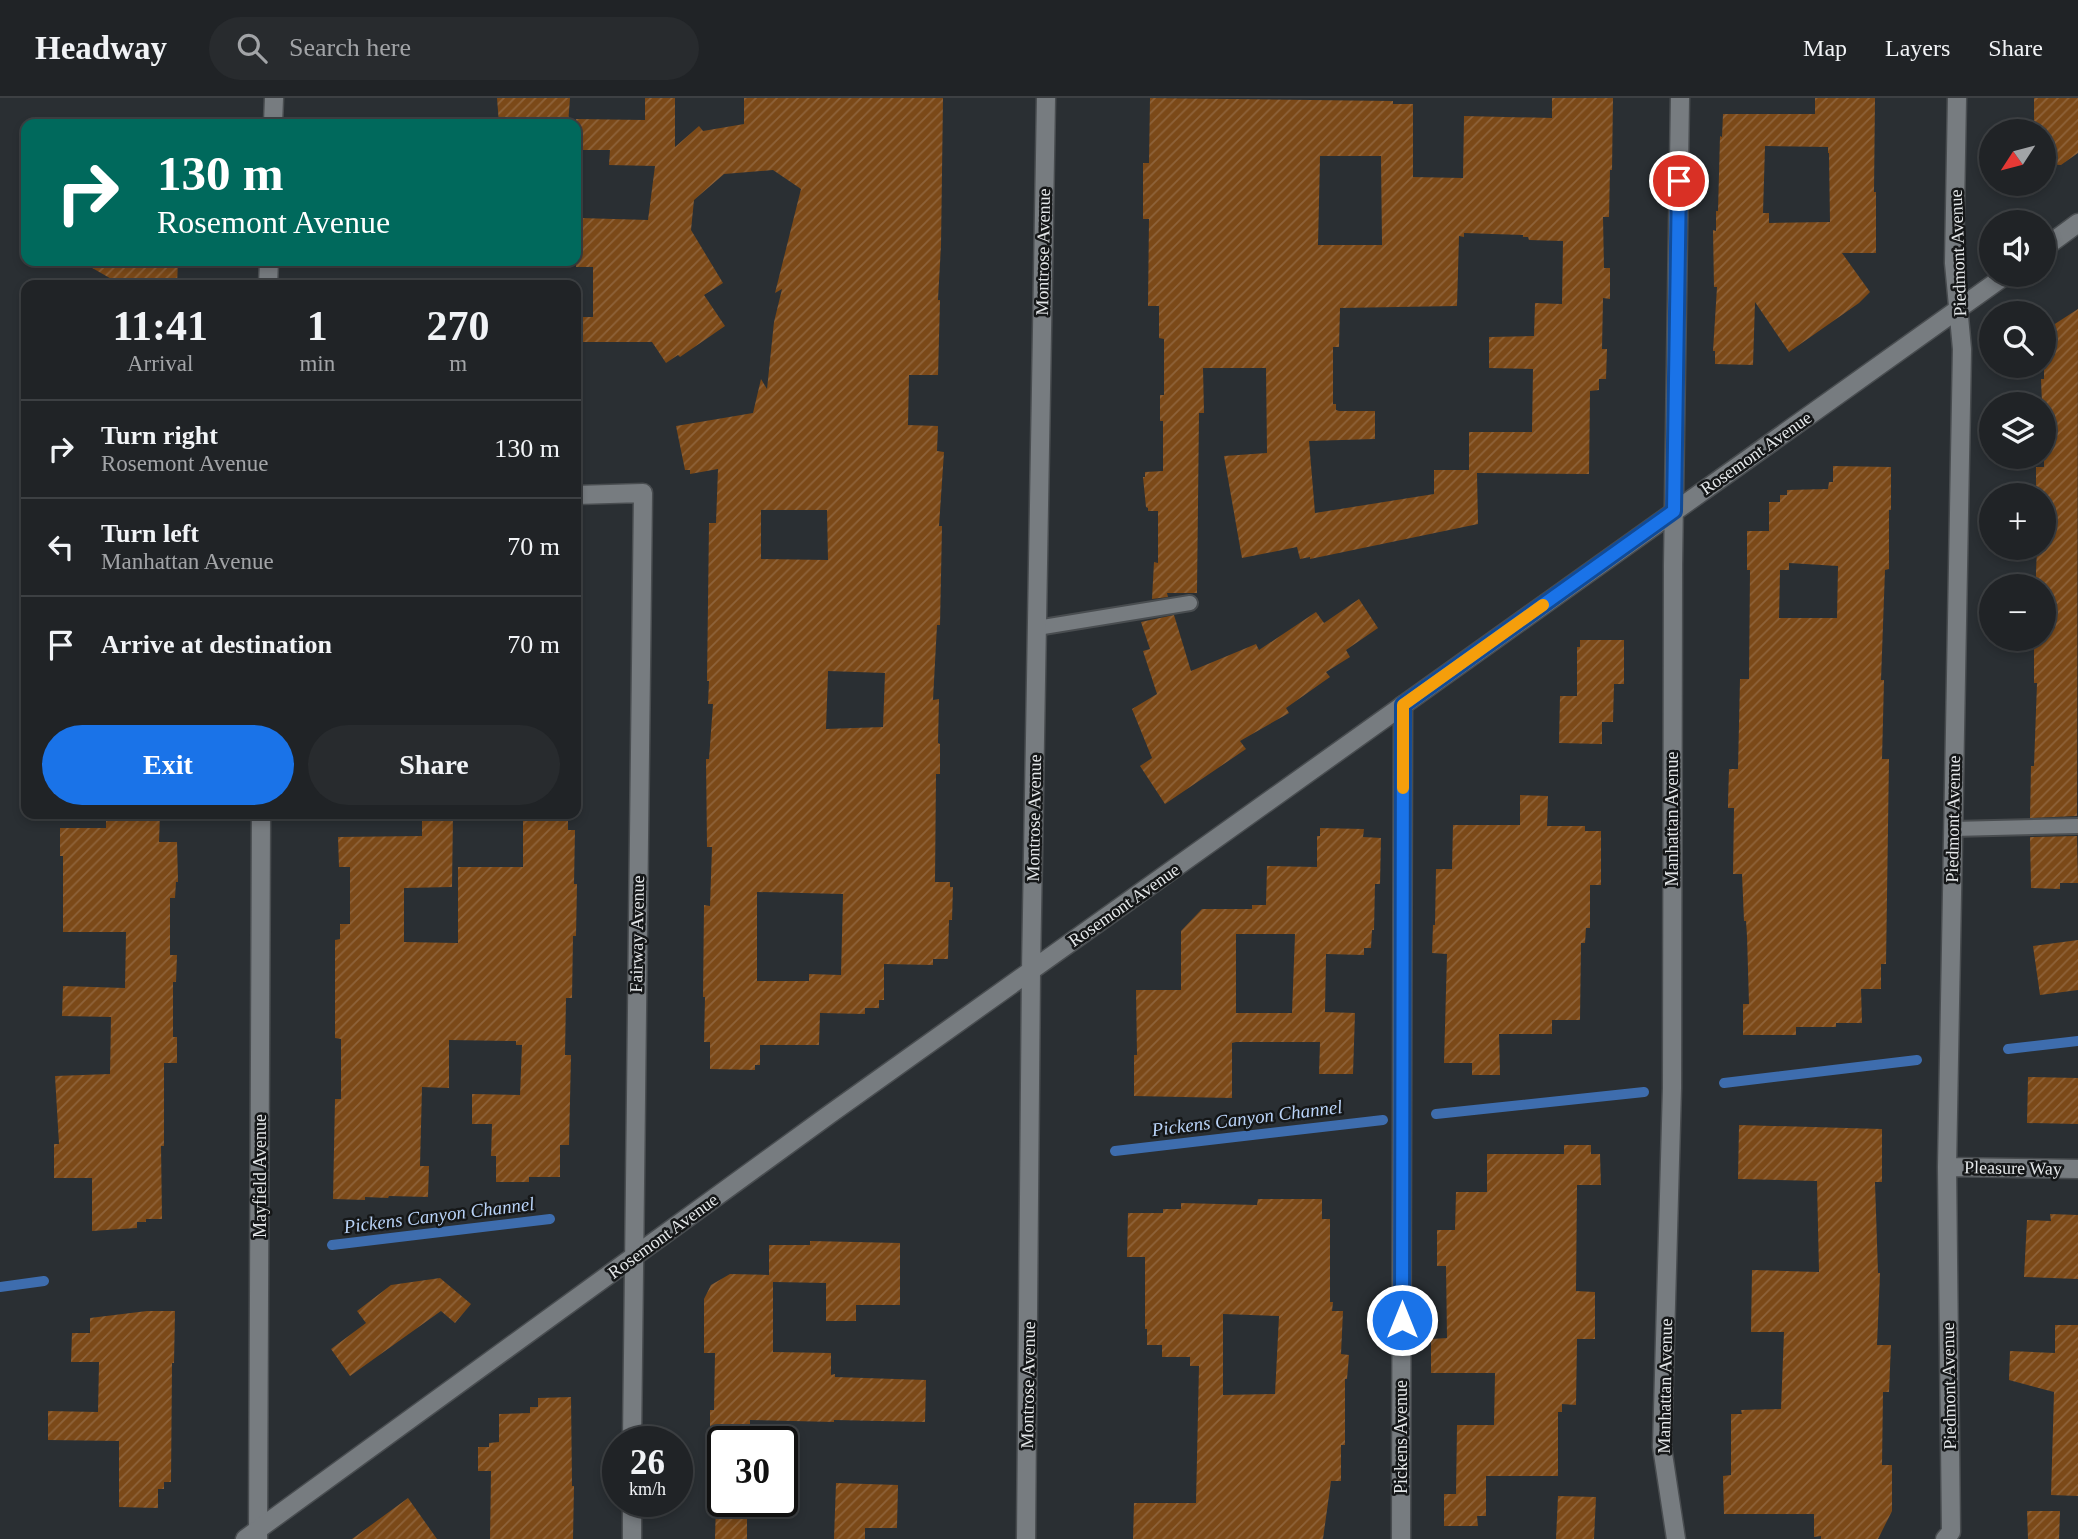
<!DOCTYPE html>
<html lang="en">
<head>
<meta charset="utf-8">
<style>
  :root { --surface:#202326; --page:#282b2e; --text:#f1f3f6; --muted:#a2a4a7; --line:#3d4043; --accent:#1a73e8 }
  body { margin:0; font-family:"Times New Roman",serif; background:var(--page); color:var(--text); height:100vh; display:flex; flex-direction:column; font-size:26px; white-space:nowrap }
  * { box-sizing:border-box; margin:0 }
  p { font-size:23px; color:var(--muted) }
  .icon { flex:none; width:38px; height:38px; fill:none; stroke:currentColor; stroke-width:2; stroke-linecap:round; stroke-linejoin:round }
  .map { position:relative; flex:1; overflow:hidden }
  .drawer { position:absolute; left:21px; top:182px; width:560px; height:539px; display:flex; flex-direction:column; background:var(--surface); border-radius:14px; box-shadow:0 4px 10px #0003,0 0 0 2px var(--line) }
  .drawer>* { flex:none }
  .top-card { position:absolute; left:21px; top:21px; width:560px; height:147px; border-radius:14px; box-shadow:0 4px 10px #0003,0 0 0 2px var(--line); background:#00695c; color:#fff; overflow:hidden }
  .needle { width:46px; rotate:234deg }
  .fabs { position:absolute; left:1979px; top:21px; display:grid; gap:14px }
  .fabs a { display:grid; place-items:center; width:77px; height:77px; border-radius:50%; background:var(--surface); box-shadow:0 4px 10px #0003,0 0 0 2px var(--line); font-size:35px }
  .speed { position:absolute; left:602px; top:1328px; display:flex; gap:14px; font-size:35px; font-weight:700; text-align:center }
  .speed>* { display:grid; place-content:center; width:91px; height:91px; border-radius:50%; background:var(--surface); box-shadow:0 4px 10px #0003,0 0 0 2px var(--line); line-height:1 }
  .speed small { font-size:18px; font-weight:400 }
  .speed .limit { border:4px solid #111; border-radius:10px; background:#fff; color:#111 }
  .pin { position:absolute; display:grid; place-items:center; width:60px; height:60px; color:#fff; margin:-30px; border:4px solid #fff; border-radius:50%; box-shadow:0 2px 7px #0007 }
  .me { position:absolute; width:77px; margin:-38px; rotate:0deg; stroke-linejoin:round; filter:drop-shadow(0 0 5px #0008) }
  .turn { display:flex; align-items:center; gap:24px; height:147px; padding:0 21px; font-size:32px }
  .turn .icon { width:91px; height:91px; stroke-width:2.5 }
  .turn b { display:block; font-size:49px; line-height:60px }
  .eta { display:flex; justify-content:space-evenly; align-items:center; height:119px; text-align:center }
  .eta b { font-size:42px; font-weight:700; line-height:49px }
  .button { display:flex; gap:14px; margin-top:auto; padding:14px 21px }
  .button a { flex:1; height:80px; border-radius:42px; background:var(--accent); color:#fff; font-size:28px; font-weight:700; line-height:80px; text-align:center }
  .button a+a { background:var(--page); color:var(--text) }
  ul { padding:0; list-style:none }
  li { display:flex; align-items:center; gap:21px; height:98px; padding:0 21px; border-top:2px solid var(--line) }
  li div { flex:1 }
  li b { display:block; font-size:26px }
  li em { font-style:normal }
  header { display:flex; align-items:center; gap:42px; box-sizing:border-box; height:98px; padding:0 35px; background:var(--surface); border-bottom:2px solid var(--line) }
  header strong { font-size:33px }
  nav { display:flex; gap:38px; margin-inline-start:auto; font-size:24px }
  .search { width:490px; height:63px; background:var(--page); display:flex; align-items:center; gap:18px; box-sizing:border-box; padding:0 24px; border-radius:38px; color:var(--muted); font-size:26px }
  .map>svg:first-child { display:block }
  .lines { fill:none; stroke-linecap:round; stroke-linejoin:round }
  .stream { stroke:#3e6dae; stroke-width:10 }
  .building { fill:url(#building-hatch); fill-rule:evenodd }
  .service-casing { stroke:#494d50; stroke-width:18 }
  .minor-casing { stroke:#494d50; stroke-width:21 }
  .tertiary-casing { stroke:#494d50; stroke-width:21 }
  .service { stroke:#777c80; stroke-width:14 }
  .minor { stroke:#777c80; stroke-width:18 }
  .tertiary { stroke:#777c80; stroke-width:18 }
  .route-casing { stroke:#114b97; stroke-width:18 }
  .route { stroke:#1a73e8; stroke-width:12 }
  .slow { stroke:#f59e0b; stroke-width:12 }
  .labels { text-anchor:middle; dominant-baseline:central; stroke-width:5; stroke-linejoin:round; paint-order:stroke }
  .street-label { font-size:18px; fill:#e4e7e9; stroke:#151718 }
  .water-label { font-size:19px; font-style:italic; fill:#b9d3f8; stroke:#151718 }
</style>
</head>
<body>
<header>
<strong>Headway</strong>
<div class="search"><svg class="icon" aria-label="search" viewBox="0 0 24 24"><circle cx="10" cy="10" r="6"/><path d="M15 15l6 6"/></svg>Search here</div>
<nav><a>Map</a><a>Layers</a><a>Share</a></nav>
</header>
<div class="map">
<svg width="2078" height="1441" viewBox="0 0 2078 1441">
  <defs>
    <pattern id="building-hatch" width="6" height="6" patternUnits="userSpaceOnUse" patternTransform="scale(1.75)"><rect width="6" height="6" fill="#7b4918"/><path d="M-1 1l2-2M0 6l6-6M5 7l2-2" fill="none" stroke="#8e633a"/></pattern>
  </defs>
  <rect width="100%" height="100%" fill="#2a2f33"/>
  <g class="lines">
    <path class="stream" d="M 2008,951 L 2078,943
      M 1724,985 L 1917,962
      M 1436,1016 L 1644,994
      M 1115,1053 L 1383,1022
      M 332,1147 L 550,1121
      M 0,1189 L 44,1183"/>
  </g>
  <path class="building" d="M 497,0 L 570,0 L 568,26 L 499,26 Z
    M 645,0 L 675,0 L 675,49 L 699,28 L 703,33 L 744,26 L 744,0 L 943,0 L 941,147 L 938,202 L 940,202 L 938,277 L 909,277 L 908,327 L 938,328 L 937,353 L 944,354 L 939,428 L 942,428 L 940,527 L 937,527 L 933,602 L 939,601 L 938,645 L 940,646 L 940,676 L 936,676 L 935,784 L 950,784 L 950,789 L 953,789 L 952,822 L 949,822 L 948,861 L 933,861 L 933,867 L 884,866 L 884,902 L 879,902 L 879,910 L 865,910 L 865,916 L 820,915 L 819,947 L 760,947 L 760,967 L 755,967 L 755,972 L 710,971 L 710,944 L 704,944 L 705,899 L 703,899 L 704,807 L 710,808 L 712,749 L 707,749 L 706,661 L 709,661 L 713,606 L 708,606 L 709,583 L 707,583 L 709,425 L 716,425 L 718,371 L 690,376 L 690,372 L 685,372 L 676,328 L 753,315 L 761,281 L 767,291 L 774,224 L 782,191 L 775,195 L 801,91 L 773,72 L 724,76 L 694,102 L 691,132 L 723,185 L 704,197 L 725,228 L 680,259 L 678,257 L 666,265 L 652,244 L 577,244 L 577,219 L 593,219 L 593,169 L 576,169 L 577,124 L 580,124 L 580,120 L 648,122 L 655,68 L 609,67 L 610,52 L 576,52 L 576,21 L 645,22 ZM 761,412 L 827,412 L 828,462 L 761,461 ZM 828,573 L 885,575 L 883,629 L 826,631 ZM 757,794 L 843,796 L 841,877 L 809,876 L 809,883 L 757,883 Z
    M 1150,0 L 1393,3 L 1393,6 L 1413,6 L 1413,79 L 1463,80 L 1464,18 L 1552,20 L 1552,0 L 1613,0 L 1612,72 L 1610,72 L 1609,119 L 1603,119 L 1604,170 L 1610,170 L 1610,201 L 1603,200 L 1602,251 L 1607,251 L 1606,281 L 1599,281 L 1599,292 L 1590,293 L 1589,376 L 1477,375 L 1478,426 L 1310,461 L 1310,459 L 1300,461 L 1297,449 L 1242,460 L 1224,358 L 1267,355 L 1266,270 L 1203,270 L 1204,315 L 1199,315 L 1197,495 L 1167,495 L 1168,499 L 1152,501 L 1154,464 L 1158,465 L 1158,413 L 1148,413 L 1148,410 L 1146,409 L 1143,379 L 1145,379 L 1145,374 L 1163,373 L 1163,323 L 1160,323 L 1160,297 L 1164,297 L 1164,241 L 1159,240 L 1159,208 L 1148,208 L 1149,121 L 1143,121 L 1143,65 L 1149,65 ZM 1320,58 L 1381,58 L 1382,147 L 1318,147 ZM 1464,135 L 1523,137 L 1523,139 L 1528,139 L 1529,142 L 1563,143 L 1562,206 L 1535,205 L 1534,238 L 1489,239 L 1489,270 L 1533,271 L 1532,334 L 1469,334 L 1469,372 L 1434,372 L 1434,396 L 1315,415 L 1309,343 L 1375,341 L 1375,313 L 1339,313 L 1336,312 L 1336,306 L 1333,306 L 1333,249 L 1339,249 L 1340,210 L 1457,208 L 1459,138 L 1464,139 Z
    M 1815,0 L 1875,0 L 1874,94 L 1876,94 L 1876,155 L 1842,155 L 1870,194 L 1859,205 L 1789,254 L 1755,204 L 1753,267 L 1715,266 L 1715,253 L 1713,253 L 1717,189 L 1714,189 L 1713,132 L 1716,133 L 1716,113 L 1718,113 L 1720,38 L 1722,39 L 1723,16 L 1815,16 ZM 1765,48 L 1828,49 L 1828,55 L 1829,55 L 1830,124 L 1769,125 L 1769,115 L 1763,115 Z
    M 2034,0 L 2078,0 L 2078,55 L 2061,67 L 2044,66 L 2044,33 L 2034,33 Z
    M 80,163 L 178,163 L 177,187 L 122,187 Z
    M 2078,211 L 2077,718 L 2030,720 L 2031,668 L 2034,668 L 2037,585 L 2034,585 L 2034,541 L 2044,541 L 2044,488 L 2036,488 L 2036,474 L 2037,450 L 2044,450 L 2044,397 L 2036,397 L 2036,369 L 2044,369 L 2044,306 L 2042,306 L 2041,281 L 2044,281 L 2044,233 Z
    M 1833,368 L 1891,369 L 1891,412 L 1889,412 L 1889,471 L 1885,472 L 1881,582 L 1884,582 L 1882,661 L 1889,661 L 1886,866 L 1881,866 L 1881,891 L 1861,891 L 1862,925 L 1836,925 L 1836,929 L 1796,929 L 1796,937 L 1743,937 L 1743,906 L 1749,906 L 1747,838 L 1746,823 L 1744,823 L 1742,776 L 1733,776 L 1734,710 L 1728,710 L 1728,704 L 1729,671 L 1738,671 L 1740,581 L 1749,581 L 1750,472 L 1747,472 L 1747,433 L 1769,433 L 1769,404 L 1780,404 L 1780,397 L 1787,397 L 1787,392 L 1828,391 L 1829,384 L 1833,384 ZM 1789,465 L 1838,468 L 1837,520 L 1779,520 L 1780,472 L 1789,472 Z
    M 1359,501 L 1378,530 L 1346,552 L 1350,559 L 1326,574 L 1330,579 L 1286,610 L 1289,615 L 1240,643 L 1246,651 L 1165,706 L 1140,668 L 1152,660 L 1132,611 L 1157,596 L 1143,553 L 1150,551 L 1141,524 L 1174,517 L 1191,573 L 1256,546 L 1259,552 L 1316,514 L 1324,525 Z
    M 1580,542 L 1624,542 L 1624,586 L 1614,586 L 1613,624 L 1602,624 L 1602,646 L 1559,645 L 1560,598 L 1577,598 L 1577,549 L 1580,549 Z
    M 1520,697 L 1548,698 L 1547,728 L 1585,728 L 1585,733 L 1601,733 L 1601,787 L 1590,787 L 1590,830 L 1586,830 L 1585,845 L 1581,845 L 1580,922 L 1552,922 L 1552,936 L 1499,936 L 1500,977 L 1472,977 L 1472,965 L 1444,965 L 1447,856 L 1432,855 L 1433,827 L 1435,827 L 1436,771 L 1452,771 L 1453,727 L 1520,727 Z
    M 106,716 L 160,716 L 159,744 L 177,744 L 178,784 L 176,784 L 175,800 L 170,800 L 170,857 L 177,857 L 176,884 L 173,884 L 173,939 L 177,939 L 177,965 L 164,965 L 164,1048 L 161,1048 L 162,1121 L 146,1121 L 146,1124 L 137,1124 L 137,1130 L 92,1133 L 92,1080 L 54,1080 L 54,1046 L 59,1046 L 55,978 L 110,976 L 111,919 L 62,918 L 63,888 L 125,890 L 126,834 L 63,834 L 63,758 L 60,758 L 60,730 L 106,730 Z
    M 422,716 L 453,716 L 452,789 L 404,790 L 404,844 L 458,845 L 458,769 L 523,769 L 523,716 L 563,716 L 563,722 L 568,723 L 568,732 L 575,732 L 574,786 L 577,786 L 576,838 L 573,838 L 572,900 L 566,900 L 565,957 L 571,957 L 569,1047 L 560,1047 L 560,1079 L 529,1079 L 529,1084 L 496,1084 L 496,1058 L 491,1058 L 492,1026 L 472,1026 L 472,996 L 520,997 L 522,947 L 516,947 L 516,943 L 449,942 L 449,990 L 422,989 L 420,1068 L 429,1068 L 428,1099 L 389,1098 L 388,1100 L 365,1099 L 365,1102 L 333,1101 L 335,1001 L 341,1001 L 341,941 L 335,940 L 335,842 L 340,841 L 340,826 L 350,826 L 350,769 L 339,769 L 338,739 L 422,738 Z
    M 1320,730 L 1364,731 L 1363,739 L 1381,740 L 1380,786 L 1375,786 L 1374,832 L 1372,832 L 1371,850 L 1364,850 L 1364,857 L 1326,856 L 1325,914 L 1355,915 L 1353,976 L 1319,976 L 1320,944 L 1236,944 L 1232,945 L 1232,1000 L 1134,998 L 1134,957 L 1137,957 L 1136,892 L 1181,892 L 1181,833 L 1202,811 L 1252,811 L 1252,807 L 1266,807 L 1267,768 L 1317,769 L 1317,738 L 1320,738 ZM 1236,836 L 1295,836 L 1292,915 L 1236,915 Z
    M 2077,738 L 2078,785 L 2060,785 L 2060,791 L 2031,790 L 2030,739 Z
    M 2078,842 L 2078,892 L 2040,897 L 2033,848 Z
    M 2028,979 L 2078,980 L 2078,1026 L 2027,1025 Z
    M 1739,1027 L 1882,1031 L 1882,1084 L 1875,1084 L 1878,1175 L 1880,1175 L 1877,1247 L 1891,1247 L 1889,1294 L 1883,1294 L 1882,1367 L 1892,1367 L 1892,1413 L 1878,1441 L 1821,1441 L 1821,1438 L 1814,1439 L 1814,1416 L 1724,1416 L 1723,1378 L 1731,1377 L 1731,1316 L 1742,1316 L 1741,1312 L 1781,1311 L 1784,1234 L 1751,1234 L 1752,1172 L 1819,1174 L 1817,1083 L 1738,1081 Z
    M 1564,1047 L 1591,1047 L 1591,1056 L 1600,1056 L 1601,1087 L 1577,1087 L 1576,1193 L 1595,1194 L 1595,1241 L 1577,1241 L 1576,1307 L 1562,1306 L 1562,1314 L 1558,1314 L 1558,1378 L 1486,1378 L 1486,1418 L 1477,1418 L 1478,1428 L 1444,1428 L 1444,1396 L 1456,1396 L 1457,1327 L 1494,1327 L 1495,1275 L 1431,1275 L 1431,1241 L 1447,1240 L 1446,1168 L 1437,1168 L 1437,1132 L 1455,1132 L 1456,1094 L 1487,1094 L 1487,1056 L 1564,1056 Z
    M 1258,1101 L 1322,1101 L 1322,1121 L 1330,1121 L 1330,1204 L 1333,1204 L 1332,1213 L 1343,1213 L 1341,1256 L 1349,1257 L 1347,1281 L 1345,1281 L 1345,1347 L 1341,1347 L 1341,1383 L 1331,1383 L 1323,1441 L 1133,1441 L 1134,1405 L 1196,1405 L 1199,1268 L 1190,1268 L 1190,1259 L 1162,1259 L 1162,1247 L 1147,1247 L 1147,1231 L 1145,1231 L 1145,1159 L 1127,1159 L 1128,1115 L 1163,1115 L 1163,1111 L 1181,1111 L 1181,1105 L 1257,1107 ZM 1223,1216 L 1279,1218 L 1275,1296 L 1223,1297 Z
    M 2050,1116 L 2078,1117 L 2078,1181 L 2024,1179 L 2027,1122 L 2051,1123 Z
    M 810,1143 L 900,1145 L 900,1207 L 856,1207 L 856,1223 L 826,1223 L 826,1185 L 773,1184 L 773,1254 L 831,1255 L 831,1277 L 835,1276 L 835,1279 L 926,1282 L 925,1324 L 834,1322 L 834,1324 L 750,1322 L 750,1344 L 710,1344 L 710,1312 L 714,1312 L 715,1255 L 704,1255 L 704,1201 L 711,1187 L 730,1176 L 769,1177 L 769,1147 L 810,1147 Z
    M 440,1180 L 471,1206 L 455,1225 L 441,1213 L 350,1278 L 331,1251 L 366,1225 L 357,1213 L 391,1187 Z
    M 147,1213 L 175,1213 L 174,1265 L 172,1265 L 171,1384 L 164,1384 L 164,1391 L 158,1391 L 158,1410 L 119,1409 L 119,1343 L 48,1342 L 48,1313 L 98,1314 L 99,1264 L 71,1264 L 72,1235 L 90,1235 L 90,1220 Z
    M 2055,1227 L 2078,1227 L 2078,1398 L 2051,1397 L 2054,1294 L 2009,1282 L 2010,1253 L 2055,1255 Z
    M 571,1299 L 572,1388 L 574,1388 L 573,1441 L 490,1441 L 491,1373 L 478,1373 L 478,1349 L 489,1349 L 489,1345 L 499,1344 L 499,1316 L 530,1315 L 530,1309 L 538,1309 L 538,1300 Z
    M 836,1385 L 898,1387 L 897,1430 L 865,1430 L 865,1441 L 834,1441 Z
    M 1558,1398 L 1596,1399 L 1594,1441 L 1556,1441 Z
    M 408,1400 L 437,1441 L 352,1441 Z
    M 716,1404 L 747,1404 L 747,1441 L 715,1441 Z
    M 2027,1413 L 2060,1413 L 2059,1441 L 2028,1441 Z"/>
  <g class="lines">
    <g class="service-casing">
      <path id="service" d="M 1037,530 L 1190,505
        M 1953,731 L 2078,728"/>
    </g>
    <g class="minor-casing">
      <path id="minor" d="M 273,26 L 274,0
        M 268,187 L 269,163
        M 576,397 L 643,395 L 632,1344
        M 1947,1069 L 2078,1071
        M 258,1441 L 261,716
        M 632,1441 L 632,1404
        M 1401,1441 L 1403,607
        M 1676,1441 L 1662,1349 L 1672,990 L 1673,468 L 1680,0
        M 1945,1441 L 1951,1434 L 1947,1069 L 1962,251 L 1954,165 L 1957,0"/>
    </g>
    <g class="tertiary-casing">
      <path id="tertiary" d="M 2044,150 L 2078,125
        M 245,1441 L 830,1016 L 2006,177
        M 1026,1441 L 1031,873 L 1046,0"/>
    </g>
    <use href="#service" class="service"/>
    <use href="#minor" class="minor"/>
    <use href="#tertiary" class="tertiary"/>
  </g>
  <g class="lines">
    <g class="route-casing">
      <path id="route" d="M 1402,1222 L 1403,607 L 1674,413 L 1679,83"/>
    </g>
    <use href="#route" class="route"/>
    <path class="slow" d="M 1403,690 L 1403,607 L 1543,507"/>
  </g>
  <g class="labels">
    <g class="street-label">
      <text transform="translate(1043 154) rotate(-89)">Montrose Avenue</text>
      <text transform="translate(1958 155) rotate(-92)">Piedmont Avenue</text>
      <text transform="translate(1756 355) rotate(-35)">Rosemont Avenue</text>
      <text transform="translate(1034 720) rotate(-89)">Montrose Avenue</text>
      <text transform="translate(1672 721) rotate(-90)">Manhattan Avenue</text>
      <text transform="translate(1953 721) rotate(-89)">Piedmont Avenue</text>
      <text transform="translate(1124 807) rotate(-35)">Rosemont Avenue</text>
      <text transform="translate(637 836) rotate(-89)">Fairway Avenue</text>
      <text transform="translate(2013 1070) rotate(1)">Pleasure Way</text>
      <text transform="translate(260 1078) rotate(-90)">Mayfield Avenue</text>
      <text transform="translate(663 1138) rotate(-36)">Rosemont Avenue</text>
      <text transform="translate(1028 1287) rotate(-89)">Montrose Avenue</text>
      <text transform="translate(1665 1288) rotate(-89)">Manhattan Avenue</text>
      <text transform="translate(1949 1288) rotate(-91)">Piedmont Avenue</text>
      <text transform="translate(1401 1339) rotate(-90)">Pickens Avenue</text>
    </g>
    <g class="water-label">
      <text transform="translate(1247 1020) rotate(-7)">Pickens Canyon Channel</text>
      <text transform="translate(439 1117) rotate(-7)">Pickens Canyon Channel</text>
    </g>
  </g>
</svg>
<div class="fabs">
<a><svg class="needle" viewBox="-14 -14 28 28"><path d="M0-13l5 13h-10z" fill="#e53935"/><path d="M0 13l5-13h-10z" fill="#a2a4a7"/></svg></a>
<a><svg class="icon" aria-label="sound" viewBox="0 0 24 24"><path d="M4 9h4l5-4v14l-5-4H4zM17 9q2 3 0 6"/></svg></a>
<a><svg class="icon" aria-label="search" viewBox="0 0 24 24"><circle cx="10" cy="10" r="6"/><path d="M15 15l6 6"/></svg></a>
<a><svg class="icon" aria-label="layers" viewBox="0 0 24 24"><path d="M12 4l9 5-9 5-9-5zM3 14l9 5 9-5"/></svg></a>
<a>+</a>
<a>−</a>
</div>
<div class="speed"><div>26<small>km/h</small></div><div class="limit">30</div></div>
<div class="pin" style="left:1679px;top:83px;background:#d93025"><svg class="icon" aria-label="arrive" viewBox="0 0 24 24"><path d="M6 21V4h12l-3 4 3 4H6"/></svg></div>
<svg class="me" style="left:1402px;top:1222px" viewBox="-20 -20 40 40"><circle r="17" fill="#1a73e8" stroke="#fff" stroke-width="3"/><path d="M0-11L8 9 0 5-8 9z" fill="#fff"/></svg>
<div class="top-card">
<div class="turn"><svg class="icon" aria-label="right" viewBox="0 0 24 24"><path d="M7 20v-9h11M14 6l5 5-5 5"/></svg><div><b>130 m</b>Rosemont Avenue</div></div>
</div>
<section class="drawer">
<div class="eta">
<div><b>11:41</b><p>Arrival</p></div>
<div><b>1</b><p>min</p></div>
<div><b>270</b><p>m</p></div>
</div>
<ul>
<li><svg class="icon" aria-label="right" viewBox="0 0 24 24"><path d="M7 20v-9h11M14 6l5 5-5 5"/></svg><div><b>Turn right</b><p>Rosemont Avenue</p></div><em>130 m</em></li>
<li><svg class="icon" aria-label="left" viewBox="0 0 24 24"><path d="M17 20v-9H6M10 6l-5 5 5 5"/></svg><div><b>Turn left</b><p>Manhattan Avenue</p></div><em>70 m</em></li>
<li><svg class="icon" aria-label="arrive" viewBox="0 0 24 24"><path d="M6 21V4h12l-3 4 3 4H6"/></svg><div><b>Arrive at destination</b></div><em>70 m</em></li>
</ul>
<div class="button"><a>Exit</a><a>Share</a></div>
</section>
</div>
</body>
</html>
